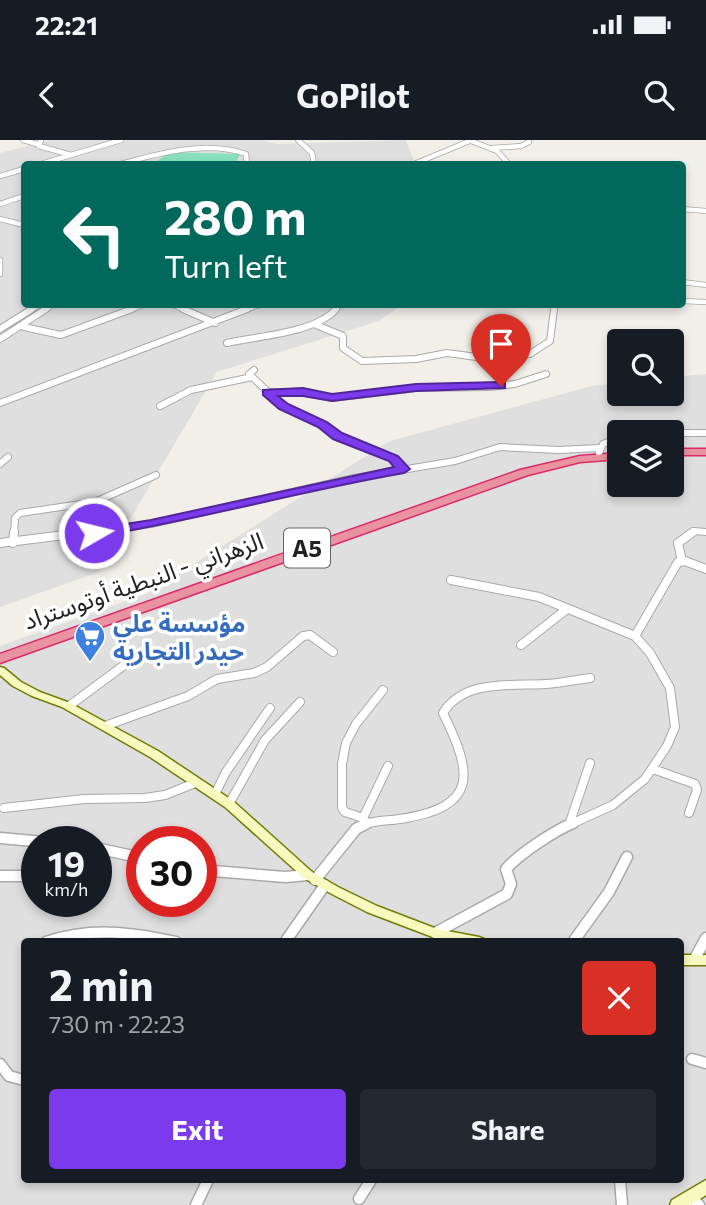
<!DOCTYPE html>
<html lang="en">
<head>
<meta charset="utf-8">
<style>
  :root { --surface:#171b24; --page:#242831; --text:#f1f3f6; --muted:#9ea1a6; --accent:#7c3aed }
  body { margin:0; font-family:Commissioner,"Noto Sans Arabic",sans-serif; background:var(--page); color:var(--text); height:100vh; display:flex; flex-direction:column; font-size:26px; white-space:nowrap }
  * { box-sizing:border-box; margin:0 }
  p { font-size:23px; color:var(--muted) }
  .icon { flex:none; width:38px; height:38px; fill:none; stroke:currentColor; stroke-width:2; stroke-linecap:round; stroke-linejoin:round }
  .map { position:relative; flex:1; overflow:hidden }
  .side { position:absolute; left:21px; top:798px; width:663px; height:245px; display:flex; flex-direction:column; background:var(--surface); border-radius:7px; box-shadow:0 4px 10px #0003 }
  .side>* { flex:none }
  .banner { position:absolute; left:21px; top:21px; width:665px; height:147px; border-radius:7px; box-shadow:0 4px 10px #0003; background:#00695c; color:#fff; overflow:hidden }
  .controls { position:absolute; left:607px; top:189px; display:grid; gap:14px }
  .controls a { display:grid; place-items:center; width:77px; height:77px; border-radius:7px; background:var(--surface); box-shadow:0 4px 10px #0003; font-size:35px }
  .speed { position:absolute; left:21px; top:686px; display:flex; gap:14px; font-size:35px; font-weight:700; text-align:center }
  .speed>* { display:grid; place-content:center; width:91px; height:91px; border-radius:50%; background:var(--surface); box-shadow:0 4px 10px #0003; line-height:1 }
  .speed small { font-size:18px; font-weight:400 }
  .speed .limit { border:10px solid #d22; background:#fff; color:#111 }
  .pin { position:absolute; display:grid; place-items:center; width:60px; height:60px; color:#fff; margin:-72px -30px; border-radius:50% 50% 50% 0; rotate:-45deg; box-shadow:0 0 7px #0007 }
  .pin .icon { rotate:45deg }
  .me { position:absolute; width:77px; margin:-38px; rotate:82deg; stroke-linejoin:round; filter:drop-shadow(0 0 5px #0008) }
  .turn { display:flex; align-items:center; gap:24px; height:147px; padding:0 28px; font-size:32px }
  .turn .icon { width:91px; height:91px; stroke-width:2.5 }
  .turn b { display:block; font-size:49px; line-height:60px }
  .round { display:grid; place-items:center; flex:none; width:74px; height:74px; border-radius:7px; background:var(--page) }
  .overview { display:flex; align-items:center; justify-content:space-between; height:119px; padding:0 28px }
  h1 { font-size:42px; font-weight:700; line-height:52px }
  .button { display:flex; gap:14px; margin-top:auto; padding:14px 28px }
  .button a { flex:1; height:80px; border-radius:7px; background:var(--accent); color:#fff; font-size:28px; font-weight:700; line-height:80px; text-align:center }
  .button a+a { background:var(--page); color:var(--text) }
  .status { display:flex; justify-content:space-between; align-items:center; height:49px; padding:0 35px; background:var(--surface); direction:ltr }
  .status svg { height:19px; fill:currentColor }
  header { display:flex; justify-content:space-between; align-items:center; height:91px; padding:0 28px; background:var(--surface); font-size:32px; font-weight:700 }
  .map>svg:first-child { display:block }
  .residential { fill:#e0dfdf; fill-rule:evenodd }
  .pitch { fill:#88e0be }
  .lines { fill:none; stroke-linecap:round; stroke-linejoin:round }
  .street-far3-casing { stroke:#a9a9a9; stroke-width:6 }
  .street-far2-casing { stroke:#a9a9a9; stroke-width:8 }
  .street-far1-casing { stroke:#a9a9a9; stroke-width:10 }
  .street-casing { stroke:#a9a9a9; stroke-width:13 }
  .secondary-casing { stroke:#707d05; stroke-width:3 }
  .highway-casing { stroke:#dc2a67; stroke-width:3 }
  .street-far3 { stroke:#fff; stroke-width:4.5 }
  .street-far2 { stroke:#fff; stroke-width:6 }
  .street-far1 { stroke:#fff; stroke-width:8 }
  .street { stroke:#fff; stroke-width:10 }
  .secondary { fill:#f7fabf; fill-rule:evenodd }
  .highway { fill:#e892a2; fill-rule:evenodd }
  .route { fill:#7c3aed; stroke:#51269a; stroke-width:2 }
  .labels { text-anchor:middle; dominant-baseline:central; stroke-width:7; stroke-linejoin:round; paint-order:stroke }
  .shield { fill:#fff; stroke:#646464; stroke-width:2 }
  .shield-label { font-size:23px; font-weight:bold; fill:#222 }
  .street-label { font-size:24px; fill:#222; stroke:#fff }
  .shop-label { font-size:24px; font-weight:bold; fill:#366cbe; stroke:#fff; text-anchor:start }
</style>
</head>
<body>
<div class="status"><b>22:21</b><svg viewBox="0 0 49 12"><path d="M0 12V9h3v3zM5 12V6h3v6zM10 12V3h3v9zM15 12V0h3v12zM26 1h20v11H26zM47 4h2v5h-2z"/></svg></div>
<header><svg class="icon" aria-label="back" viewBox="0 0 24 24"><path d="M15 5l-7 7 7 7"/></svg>GoPilot<svg class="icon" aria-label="search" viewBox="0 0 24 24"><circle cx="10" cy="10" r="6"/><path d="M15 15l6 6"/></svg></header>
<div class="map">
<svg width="706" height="1065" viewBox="0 0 706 1065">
  <rect width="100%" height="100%" fill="#f2efe9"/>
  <path class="residential" d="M 50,0 L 261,0 L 277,4 L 406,0 L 415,24 L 24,24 L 24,164 L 402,165 L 379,181 L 217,232 L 99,432 L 0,467 L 0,13 Z
    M 706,234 L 706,1065 L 0,1065 L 0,506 L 146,454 L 390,301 L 592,246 L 619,243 L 620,254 L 672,254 L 672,237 ZM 620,292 L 672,292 L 672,345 L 620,345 ZM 37,702 L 96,702 L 96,761 L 37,761 ZM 142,702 L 201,702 L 201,761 L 142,761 ZM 24,802 L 681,802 L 681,1040 L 24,1040 Z"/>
  <path class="pitch" d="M 168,12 L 240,14 L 235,24 L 154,24 Z"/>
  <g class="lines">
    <g class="street-far3-casing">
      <path id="street-far3" d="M 23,0 L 37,4
        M 41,0 L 39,6 L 71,15
        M 298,0 L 312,13 L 314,24
        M 471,1 L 497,11 L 509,24
        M 492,8 L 521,6 L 529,2
        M 41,24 L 121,0
        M 121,24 C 159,13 208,0 246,14 L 247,24
        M 414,24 L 472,0
        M 0,36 L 24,29
        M 0,64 L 24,56
        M 682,69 L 706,71
        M 0,79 L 24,85
        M 0,120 L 0,134
        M 682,142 L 706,145
        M 682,161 L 706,162
        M 171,164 L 187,171
        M 29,171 L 40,164
        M 43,171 L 54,164
        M 127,171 L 146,164
        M 243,171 L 261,164
        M 335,171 L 340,164
        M 554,171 L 555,164"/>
    </g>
    <g class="street-far2-casing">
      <path id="street-far2" d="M 183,169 L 215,183
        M 314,184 L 343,196 L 343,208 L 362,221 L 416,219 L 447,213 L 484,218 L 530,214 L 550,201 L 554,169
        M 24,187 L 61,195 L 132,169
        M 0,189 L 32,169
        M 0,199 L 46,169
        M 227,203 C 257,196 316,193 336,169
        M 254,230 L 249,234 L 284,267 L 323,285 L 338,296 L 393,319 L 404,329
        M 267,252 L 303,252 L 332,258 L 416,248 L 490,247 L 515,244 L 546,234
        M 0,263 L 247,169
        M 160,266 L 191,250 L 252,237
        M 672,293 L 706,293
        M 599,313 L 603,304 L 620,297
        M 0,324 L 8,317
        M 14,394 L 15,378 L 20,373 L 95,362 L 156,335
        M 75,394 L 151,384 L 354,338 L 455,321 L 500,307 L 559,310 L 599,308
        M 691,394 L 694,391 L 706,392"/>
    </g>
    <g class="street-far1-casing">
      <path id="street-far1" d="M 0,403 L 89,392
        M 13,403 L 14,392
        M 682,421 L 678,403 L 693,392
        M 451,440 L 539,457 L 635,496 L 650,513 L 670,548 L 675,587 L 667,606 L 645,639 L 613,665 L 569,685
        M 635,496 L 678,422 L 685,421 L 706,429
        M 521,505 L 567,469
        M 69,566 L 127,523
        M 105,586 L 188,556 L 217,539 L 254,533 L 267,527 L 303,496 L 310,495 L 333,512
        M 653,629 L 695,644 L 697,650 L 689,673
        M 215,654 L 226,632 L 270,568
        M 229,664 L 265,600 L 300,562
        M 4,668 L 84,659 L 145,658 L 165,655 L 195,643
        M 363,678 L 388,626
        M 570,682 L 590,623
        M 364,683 L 363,678 L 345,672 L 342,668 L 342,624 L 346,603 L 356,584 L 383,550
        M 363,685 C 375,680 387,681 400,679 C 479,667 473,634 443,573 C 464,539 511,546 546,544 C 560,543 575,540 590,538"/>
    </g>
    <g class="street-casing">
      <path id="street" d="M 0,698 L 44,702
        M 96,708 L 142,718
        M 201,730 L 285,737 L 308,735
        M 0,736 L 37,736
        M 315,740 L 356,689 L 367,683
        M 435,793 L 507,754 L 511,744 L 506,729 C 519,714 554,691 573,683
        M 46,802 C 90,787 131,792 176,802
        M 285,802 L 325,745
        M 573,802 L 609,752 L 627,717
        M 694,820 L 706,798
        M 692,919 L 706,923
        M 0,924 L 9,936 L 24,940
        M 620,1040 L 622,1065
        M 691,1057 L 699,1065
        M 359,1059 L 371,1040
        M 196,1065 L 208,1040"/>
    </g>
    <g class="secondary-casing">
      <path id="secondary" d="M 0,527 L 4,528 L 21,542 L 40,552 L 70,563 L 158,611 L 233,661 L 312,732 L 338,747 L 377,766 L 437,789 L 479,797 L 484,799 L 485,802 L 453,802 L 430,796 L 367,772 L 330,753 L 304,738 L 225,667 L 150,617 L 62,567 L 32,556 L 13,546 L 0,535 Z
        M 681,815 L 706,815 L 706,825 L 681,825 Z
        M 706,1040 L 706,1055 L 691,1065 L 670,1065 L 672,1060 Z"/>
    </g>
    <g class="highway-casing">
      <path id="highway" d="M 672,309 L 706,309 L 706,315 L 672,315 Z
        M 620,313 L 620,319 L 580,322 L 528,335 L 0,523 L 0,514 L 520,330 L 580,316 Z"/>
    </g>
    <use href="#street-far3" class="street-far3"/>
    <use href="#street-far2" class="street-far2"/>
    <use href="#street-far1" class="street-far1"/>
    <use href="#street" class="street"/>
    <use href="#secondary" class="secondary"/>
    <use href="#highway" class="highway"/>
  </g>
  <path class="route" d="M 501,242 L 505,243 L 505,248 L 416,251 L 332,261 L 303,256 L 278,256 L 288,264 L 327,282 L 342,293 L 398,316 L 410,329 L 404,333 C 300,351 198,380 94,397 L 87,393 L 94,389 L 151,380 L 394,327 L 389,321 L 333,299 L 318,287 L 279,269 L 263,255 L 263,250 L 303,248 L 332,254 L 416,244 Z"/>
  <defs>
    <g id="supermarket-pin" transform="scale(1.575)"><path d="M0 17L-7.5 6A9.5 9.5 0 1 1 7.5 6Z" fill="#3f7fe0" stroke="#fff"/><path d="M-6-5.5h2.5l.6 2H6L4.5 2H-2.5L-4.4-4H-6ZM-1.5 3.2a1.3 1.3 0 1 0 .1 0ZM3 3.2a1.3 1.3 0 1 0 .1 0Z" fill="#fff"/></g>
  </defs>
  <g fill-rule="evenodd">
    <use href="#supermarket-pin" x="90" y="496"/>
  </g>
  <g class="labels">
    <rect class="shield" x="284" y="388.5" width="46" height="39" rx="5"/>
    <g class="shield-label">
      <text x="307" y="408">A5</text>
    </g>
    <g class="street-label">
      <text transform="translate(143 440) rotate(-19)">الزهراني - النبطية أوتوستراد</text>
    </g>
    <g class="shop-label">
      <text x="113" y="482">مؤسسة علي<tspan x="113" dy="28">حيدر التجاريه</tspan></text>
    </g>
  </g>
</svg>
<div class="controls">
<a><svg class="icon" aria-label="search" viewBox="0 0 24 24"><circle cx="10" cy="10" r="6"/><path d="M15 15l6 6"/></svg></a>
<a><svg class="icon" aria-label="layers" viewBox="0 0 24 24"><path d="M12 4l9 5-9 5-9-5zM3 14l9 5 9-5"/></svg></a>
</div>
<div class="speed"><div>19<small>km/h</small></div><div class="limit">30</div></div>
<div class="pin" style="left:501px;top:246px;background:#d93025"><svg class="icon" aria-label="arrive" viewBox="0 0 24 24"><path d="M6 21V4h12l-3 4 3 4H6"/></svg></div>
<svg class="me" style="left:94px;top:393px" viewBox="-20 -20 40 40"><circle r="17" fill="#7c3aed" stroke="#fff" stroke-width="3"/><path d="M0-11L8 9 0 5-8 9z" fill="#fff"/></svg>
<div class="banner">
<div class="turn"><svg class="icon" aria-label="left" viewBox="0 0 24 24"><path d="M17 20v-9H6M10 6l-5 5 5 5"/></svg><div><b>280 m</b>Turn left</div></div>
</div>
<section class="side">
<div class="overview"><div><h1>2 min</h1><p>730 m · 22:23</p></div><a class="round" style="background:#d93025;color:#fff"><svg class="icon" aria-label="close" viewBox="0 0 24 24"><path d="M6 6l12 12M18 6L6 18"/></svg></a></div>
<div class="button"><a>Exit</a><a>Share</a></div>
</section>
</div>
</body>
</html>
